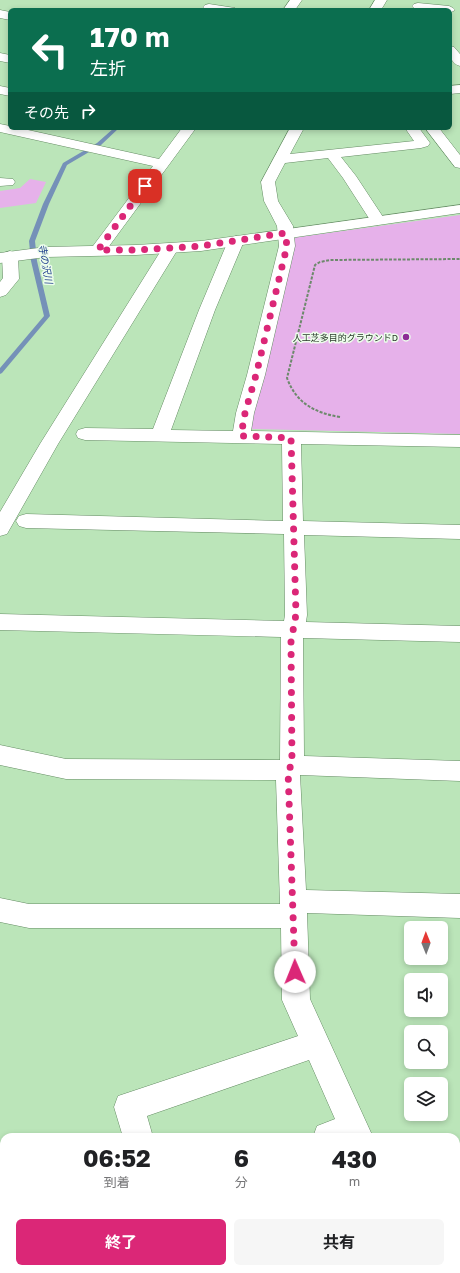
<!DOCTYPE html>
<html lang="ja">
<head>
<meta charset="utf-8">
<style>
  :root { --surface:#fff; --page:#f6f6f6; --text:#202124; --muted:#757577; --accent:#db2777 }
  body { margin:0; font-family:"Golos Text","Noto Sans JP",sans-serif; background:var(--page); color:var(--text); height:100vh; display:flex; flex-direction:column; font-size:15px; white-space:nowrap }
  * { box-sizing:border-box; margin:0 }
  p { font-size:13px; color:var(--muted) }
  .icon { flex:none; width:22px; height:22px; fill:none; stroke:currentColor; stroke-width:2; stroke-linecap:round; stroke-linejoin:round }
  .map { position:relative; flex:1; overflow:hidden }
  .side { position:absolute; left:0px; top:1133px; width:460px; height:140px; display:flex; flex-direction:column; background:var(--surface); border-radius:12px 12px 0 0; box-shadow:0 2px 6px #0003 }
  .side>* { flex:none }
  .banner { position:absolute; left:8px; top:8px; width:444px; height:122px; border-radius:6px; box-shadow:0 2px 6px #0003; background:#0b6e4f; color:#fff; overflow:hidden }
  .needle { width:26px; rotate:359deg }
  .buttons { position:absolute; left:404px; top:921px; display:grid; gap:8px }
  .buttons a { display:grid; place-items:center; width:44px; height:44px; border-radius:6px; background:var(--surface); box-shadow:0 2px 6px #0003; font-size:20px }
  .pin { position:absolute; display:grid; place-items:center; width:34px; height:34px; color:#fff; margin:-17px; border-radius:8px; box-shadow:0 2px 6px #0006 }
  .me { position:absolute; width:44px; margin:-22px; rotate:359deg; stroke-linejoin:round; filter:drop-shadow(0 0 3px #0008) }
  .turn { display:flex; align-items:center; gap:14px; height:84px; padding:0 16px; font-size:18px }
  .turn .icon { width:52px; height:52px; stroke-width:2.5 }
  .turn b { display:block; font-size:28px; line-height:34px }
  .then { display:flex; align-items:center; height:38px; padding:0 16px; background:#0003; gap:8px; font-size:15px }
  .eta { display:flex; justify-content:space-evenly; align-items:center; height:68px; text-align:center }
  .eta b { font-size:24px; font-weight:700; line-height:28px }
  .action { display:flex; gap:8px; margin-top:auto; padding:8px 16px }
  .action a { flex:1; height:46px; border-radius:6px; background:var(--accent); color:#fff; font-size:16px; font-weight:700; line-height:46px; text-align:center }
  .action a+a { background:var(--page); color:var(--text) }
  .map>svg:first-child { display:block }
  .green { fill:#e6b1ea }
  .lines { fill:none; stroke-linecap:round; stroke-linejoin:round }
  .stream { fill:#7591b8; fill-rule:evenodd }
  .street-casing { stroke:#658c64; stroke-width:1 }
  .secondary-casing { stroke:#658c64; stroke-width:1 }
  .path { stroke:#6d896c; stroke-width:2; stroke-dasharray:3 1.5; stroke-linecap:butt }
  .street { fill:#fff; fill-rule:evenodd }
  .secondary { fill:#fff; fill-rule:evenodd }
  .route { stroke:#db2777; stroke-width:7; stroke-dasharray:0 12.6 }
  .poi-dot { fill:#8d2d96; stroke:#edfeec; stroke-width:1.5 }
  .labels { text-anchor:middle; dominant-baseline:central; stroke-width:3; stroke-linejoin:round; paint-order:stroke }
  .far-poi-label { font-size:9px; fill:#293a29; stroke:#edfeec; text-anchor:end }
  .far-water-label { font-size:10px; font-style:italic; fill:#264690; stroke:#edfeec }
</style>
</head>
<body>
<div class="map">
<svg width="460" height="1273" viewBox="0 0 460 1273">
  <rect width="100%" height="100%" fill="#bbe5b9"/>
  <path class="green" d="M 30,179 L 46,182 L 36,203 L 0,208 L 0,191 L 20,188 Z
    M 460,215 L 460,434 L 249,429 L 292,238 Z"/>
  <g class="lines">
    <path class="stream" d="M 114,128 L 119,128 L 101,145 L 67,165 L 49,204 L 35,241 L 37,261 L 50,316 L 2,373 L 0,374 L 0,368 L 44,316 L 31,261 L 29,241 L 43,204 L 63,163 L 97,143 Z"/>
    <g class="street-casing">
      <path id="street" d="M 290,0 L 302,0 L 295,10 L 283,10 Z
        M 375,0 L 387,0 L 381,10 L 369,10 Z
        M 418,3 L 449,6 L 453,8 L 455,10 L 450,13 L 450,10 L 414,8 L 412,6 L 414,4 Z
        M 209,4 L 235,8 L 237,10 L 205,9 L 203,7 L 205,5 Z
        M 0,10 L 10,12 L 10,20 L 0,18 Z
        M 450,46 L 454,47 L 460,54 L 460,66 C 450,63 450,55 450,46 Z
        M 0,53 L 10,55 L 10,63 L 0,61 Z
        M 460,85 L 460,93 L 450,94 L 450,86 Z
        M 0,86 L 10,88 L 10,96 L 0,94 Z
        M 0,124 L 10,126 L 10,128 L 19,128 L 159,159 L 182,128 L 196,128 L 104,253 L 98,255 L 92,253 L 90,250 L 153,166 L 0,132 Z
        M 290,128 L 304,128 L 290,154 L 414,141 L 405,128 L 419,128 L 430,143 L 428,146 L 421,148 L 341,157 L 356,176 L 385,220 L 382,223 L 377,225 L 372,223 L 343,178 L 328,158 L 285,163 L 275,182 L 278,201 L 293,226 L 295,246 L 265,375 L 254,413 L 251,431 L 460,435 L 460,447 L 301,444 L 303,521 L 460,525 L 460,539 L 304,535 L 307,615 L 306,622 L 460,626 L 460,642 L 303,638 L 304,756 L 460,761 L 460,781 L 300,775 L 306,890 L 460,894 L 460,918 L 307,913 L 310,999 L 373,1137 L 313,1137 L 317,1126 L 335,1119 L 309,1060 L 147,1116 L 153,1137 L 123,1137 L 114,1107 L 118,1096 L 298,1036 L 282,1000 L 281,928 L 29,928 L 0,922 L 0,898 L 29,904 L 280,904 L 276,780 L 66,779 L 0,765 L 0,745 L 66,759 L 280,760 L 281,637 L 0,630 L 0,614 L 284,621 L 285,615 L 284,534 L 26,528 L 19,526 L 16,521 L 19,516 L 26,514 L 283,521 L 282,444 L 85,440 L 78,438 L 76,434 L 78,430 L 85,428 L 153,429 L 199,310 L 228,241 L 231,238 L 236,236 L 241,238 L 244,241 L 215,310 L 171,430 L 233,431 L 236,413 L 247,375 L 279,246 L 277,226 L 264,201 L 261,182 Z
        M 425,128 L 439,128 L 460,155 L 460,168 L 455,167 Z
        M 0,178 L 13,179 L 15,182 L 13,185 L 0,186 Z
        M 170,244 L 176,246 L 178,249 L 58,444 L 7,534 L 0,536 L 0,512 L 40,444 L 162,249 L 164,246 Z
        M 10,251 L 16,253 L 18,256 L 19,279 L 6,295 L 0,297 L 0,282 L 3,278 L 2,256 L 4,253 Z
        M 401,1269 L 434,1269 L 435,1273 L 402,1273 Z"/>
    </g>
    <g class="secondary-casing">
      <path id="secondary" d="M 460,205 L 460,213 L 201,251 L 136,255 L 46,257 L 0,263 L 0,253 L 46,247 L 136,245 L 201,241 Z"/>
    </g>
    <path class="path" d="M 340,417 C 315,413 296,403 287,378 L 315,265 L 320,262 L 330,260 L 460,259"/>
    <use href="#street" class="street"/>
    <use href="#secondary" class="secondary"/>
  </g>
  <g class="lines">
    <path class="route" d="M 145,186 L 98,250 L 136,250 L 201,246 L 285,233 L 287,246 L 256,375 L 245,413 L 241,436 L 291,438 L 296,614 L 291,642 L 292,765 L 288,770 L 295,972"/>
  </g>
  <circle class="poi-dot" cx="406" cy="337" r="4"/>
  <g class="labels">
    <g class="far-poi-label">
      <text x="398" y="337">人工芝多目的グラウンドD</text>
    </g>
    <g class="far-water-label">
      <text transform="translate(46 264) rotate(80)">寺の沢川</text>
    </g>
  </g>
</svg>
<div class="buttons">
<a><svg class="needle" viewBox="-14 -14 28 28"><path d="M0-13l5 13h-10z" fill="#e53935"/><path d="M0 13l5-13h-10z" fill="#757577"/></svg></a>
<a><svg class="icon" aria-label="sound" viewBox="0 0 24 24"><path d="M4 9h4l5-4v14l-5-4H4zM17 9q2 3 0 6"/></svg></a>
<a><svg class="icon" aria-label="search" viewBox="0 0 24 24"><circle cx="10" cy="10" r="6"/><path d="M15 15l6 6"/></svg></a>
<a><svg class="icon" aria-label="layers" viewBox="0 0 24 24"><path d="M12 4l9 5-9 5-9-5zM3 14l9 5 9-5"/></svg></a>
</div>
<div class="pin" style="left:145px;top:186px;background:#d93025"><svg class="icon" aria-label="arrive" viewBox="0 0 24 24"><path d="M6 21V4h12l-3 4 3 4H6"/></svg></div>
<svg class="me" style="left:295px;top:972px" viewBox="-20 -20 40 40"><circle r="19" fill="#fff"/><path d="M0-13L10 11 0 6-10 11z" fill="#db2777"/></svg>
<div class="banner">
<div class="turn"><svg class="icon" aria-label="left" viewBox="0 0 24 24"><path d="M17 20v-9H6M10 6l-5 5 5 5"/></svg><div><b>170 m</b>左折</div></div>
<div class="then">その先<svg class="icon" aria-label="right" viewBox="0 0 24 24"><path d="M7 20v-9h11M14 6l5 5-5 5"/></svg></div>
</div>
<section class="side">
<div class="eta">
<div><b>06:52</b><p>到着</p></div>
<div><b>6</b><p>分</p></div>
<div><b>430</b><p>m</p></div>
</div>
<div class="action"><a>終了</a><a>共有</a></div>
</section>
</div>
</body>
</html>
